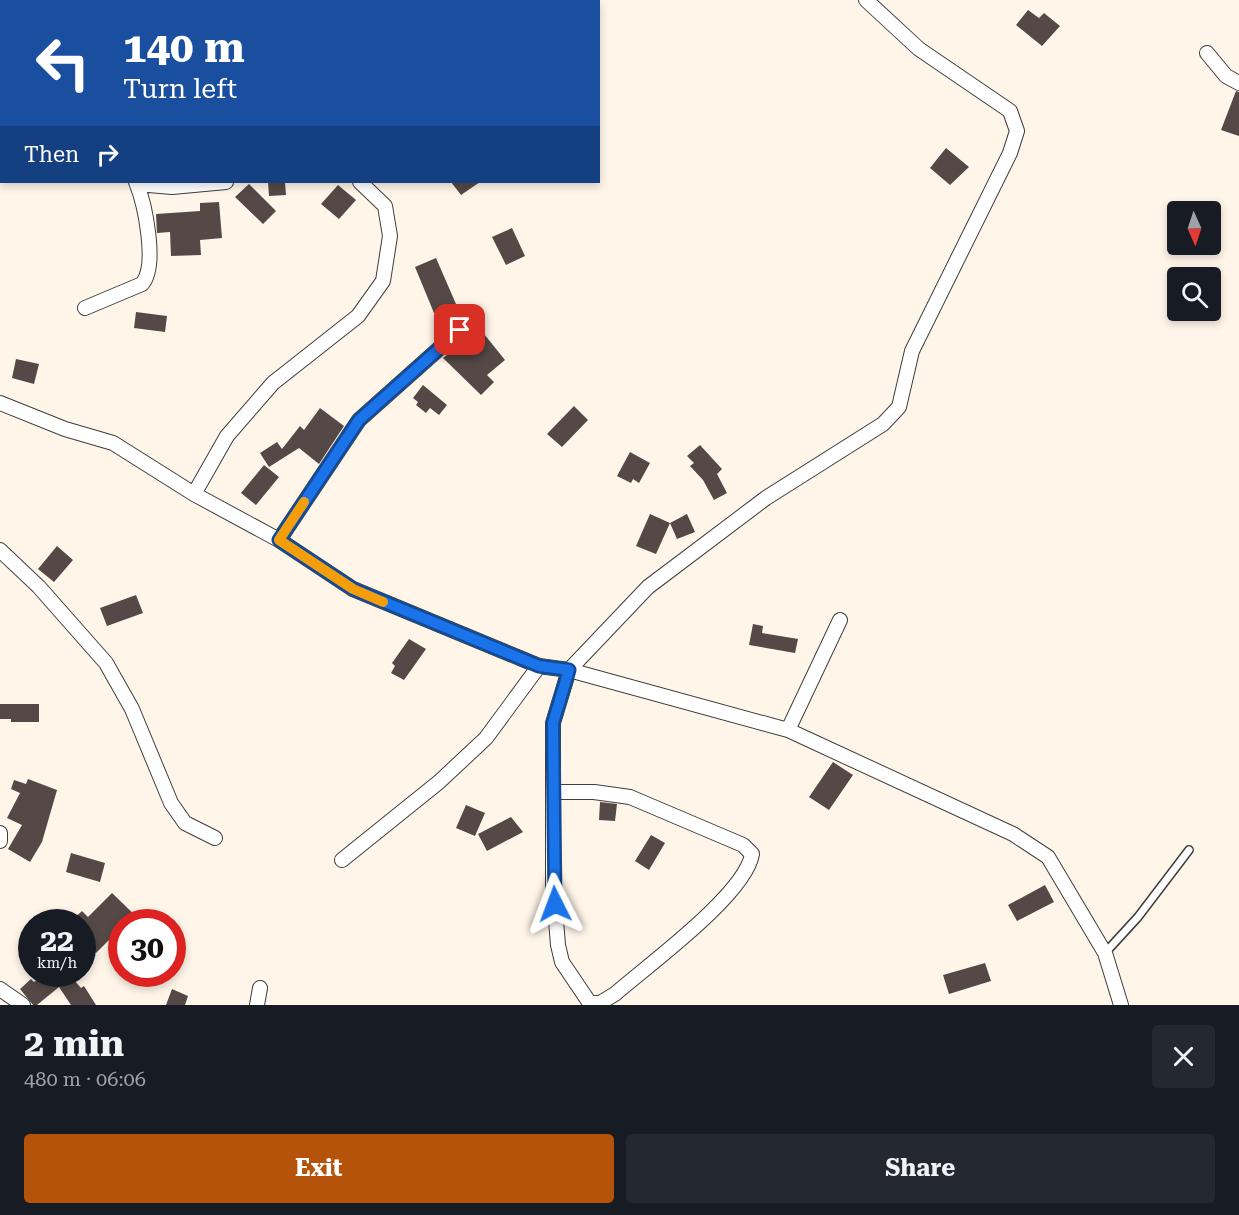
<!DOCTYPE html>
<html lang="en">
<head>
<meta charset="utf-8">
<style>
  :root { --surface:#171b24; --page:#242831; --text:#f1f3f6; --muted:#9ea1a6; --accent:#b45309 }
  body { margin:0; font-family:"Roboto Serif",serif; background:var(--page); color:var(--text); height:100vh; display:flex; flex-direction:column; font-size:22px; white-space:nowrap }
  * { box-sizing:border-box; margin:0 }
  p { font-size:20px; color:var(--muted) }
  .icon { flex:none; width:33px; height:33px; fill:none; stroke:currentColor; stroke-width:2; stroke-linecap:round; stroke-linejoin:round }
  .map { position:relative; height:1005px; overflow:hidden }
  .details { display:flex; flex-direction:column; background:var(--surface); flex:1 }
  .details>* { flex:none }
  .hud { position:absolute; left:0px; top:0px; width:600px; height:183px; box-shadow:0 3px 9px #0003; background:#1a4fa0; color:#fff; overflow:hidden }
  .needle { width:39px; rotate:177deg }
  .tools { position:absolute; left:1167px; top:201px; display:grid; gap:12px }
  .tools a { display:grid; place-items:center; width:54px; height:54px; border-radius:6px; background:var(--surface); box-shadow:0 3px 9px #0003; font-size:30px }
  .speed { position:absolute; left:18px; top:909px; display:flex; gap:12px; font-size:30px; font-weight:700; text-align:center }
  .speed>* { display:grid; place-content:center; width:78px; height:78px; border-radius:50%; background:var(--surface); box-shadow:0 3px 9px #0003; line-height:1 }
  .speed small { font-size:15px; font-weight:400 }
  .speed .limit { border:9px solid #d22; background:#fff; color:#111 }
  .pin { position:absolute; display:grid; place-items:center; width:51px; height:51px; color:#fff; margin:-26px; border-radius:12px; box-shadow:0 3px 9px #0006 }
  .me { position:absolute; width:66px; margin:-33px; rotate:357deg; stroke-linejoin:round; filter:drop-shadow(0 0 4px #0008) }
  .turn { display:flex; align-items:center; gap:21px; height:126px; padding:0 24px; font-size:27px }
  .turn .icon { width:78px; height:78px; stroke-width:2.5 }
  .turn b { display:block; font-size:42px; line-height:51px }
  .then { display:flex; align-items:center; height:57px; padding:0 24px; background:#0003; gap:12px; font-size:22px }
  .round { display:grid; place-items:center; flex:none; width:63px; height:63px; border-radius:6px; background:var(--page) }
  .summary { display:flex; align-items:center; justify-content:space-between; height:102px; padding:0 24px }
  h1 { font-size:36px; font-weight:700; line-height:45px }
  .button { display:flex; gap:12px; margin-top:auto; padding:12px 24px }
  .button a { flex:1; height:69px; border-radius:6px; background:var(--accent); color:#fff; font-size:24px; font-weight:700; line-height:69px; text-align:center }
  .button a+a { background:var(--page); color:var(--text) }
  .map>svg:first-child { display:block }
  .building { fill:#544947 }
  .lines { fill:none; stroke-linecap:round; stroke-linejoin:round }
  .lane-casing { stroke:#3e3e3e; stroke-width:10 }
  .street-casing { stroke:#3e3e3e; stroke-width:16 }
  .lane { stroke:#fff; stroke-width:7 }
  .street { stroke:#fff; stroke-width:14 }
  .route-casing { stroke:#114b97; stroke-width:15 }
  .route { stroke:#1a73e8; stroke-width:10 }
  .slow { stroke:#f59e0b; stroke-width:10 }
</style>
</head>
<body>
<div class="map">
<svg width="1239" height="1005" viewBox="0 0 1239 1005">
  <rect width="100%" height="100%" fill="#fff6e9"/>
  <path class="building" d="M 1028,10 L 1039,18 L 1044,13 L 1060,26 L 1042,46 L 1016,25 Z
    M 1236,91 L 1239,92 L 1239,136 L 1221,130 Z
    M 946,148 L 969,167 L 950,185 L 930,168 Z
    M 268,182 L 285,182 L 286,195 L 269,196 Z
    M 451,182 L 480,182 L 461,195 Z
    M 249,184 L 276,211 L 263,224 L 235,197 Z
    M 338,185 L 356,200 L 339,219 L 321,204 Z
    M 219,202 L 222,238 L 200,240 L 201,255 L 171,256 L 170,232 L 157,233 L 156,214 L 200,211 L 200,203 Z
    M 512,228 L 525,256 L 506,265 L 492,237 Z
    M 436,258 L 456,304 L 434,313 L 415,267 Z
    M 136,312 L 167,316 L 165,332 L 134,328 Z
    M 480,329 L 505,360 L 487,375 L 494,382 L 481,395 L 443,358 Z
    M 16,359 L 39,364 L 34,384 L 12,378 Z
    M 423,385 L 447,405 L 439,415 L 430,408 L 426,413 L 416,405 L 418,402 L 413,398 Z
    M 574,406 L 588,420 L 562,447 L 547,434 Z
    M 320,408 L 344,426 L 319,464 L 299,448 L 269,467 L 260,453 L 277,442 L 282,449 L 300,426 L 304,430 Z
    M 700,445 L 722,469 L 717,474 L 727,493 L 714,500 L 703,480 L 690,466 L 694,463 L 687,456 Z
    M 630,452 L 650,463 L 639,483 L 633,479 L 631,483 L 617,476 Z
    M 264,465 L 279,477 L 256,505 L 241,493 Z
    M 650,514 L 670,523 L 687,514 L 695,532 L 677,539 L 670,523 L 656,554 L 636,546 Z
    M 57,546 L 73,560 L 54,582 L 38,569 Z
    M 136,595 L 143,613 L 107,626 L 100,608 Z
    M 753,624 L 763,626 L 762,633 L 798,639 L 795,653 L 749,645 Z
    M 409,639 L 426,649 L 404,680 L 391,673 L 395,666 L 392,663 Z
    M 0,704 L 39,704 L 39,722 L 11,722 L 11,719 L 0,719 Z
    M 833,762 L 853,775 L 829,810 L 809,797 Z
    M 28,779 L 57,790 L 42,842 L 30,862 L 8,849 L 22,825 L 7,818 L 20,793 L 11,789 L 14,780 L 26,784 Z
    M 600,802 L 617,804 L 615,821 L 599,820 Z
    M 466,805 L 485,813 L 475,836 L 456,828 Z
    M 511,817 L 523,832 L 487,851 L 478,834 Z
    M 651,835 L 665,843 L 649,870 L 635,861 Z
    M 71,853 L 105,863 L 100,882 L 66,872 Z
    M 1045,885 L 1054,902 L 1017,921 L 1008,905 Z
    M 112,893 L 142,922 L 122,922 L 122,927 L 96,953 L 82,940 L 82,922 L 70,922 L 82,911 L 88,917 Z
    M 985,963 L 991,981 L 949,994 L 943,975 Z
    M 45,974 L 69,974 L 81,988 L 84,986 L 96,1005 L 71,1005 L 59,987 L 37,1005 L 33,1005 L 20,989 L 31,979 L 34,982 Z
    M 172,989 L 188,996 L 185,1005 L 166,1005 Z"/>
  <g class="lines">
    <g class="lane-casing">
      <path id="lane" d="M 1105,953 L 1138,917 L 1189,850"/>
    </g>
    <g class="street-casing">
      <path id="street" d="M 42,0 L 43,2
        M 187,0 L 188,2
        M 1207,53 L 1226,76 L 1239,83
        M 137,184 L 172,187 L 226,182
        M 85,308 L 142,284 C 158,266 145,204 136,182
        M 0,403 L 65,429 L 113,443 L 194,494 L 279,540 L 353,589 L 539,666 L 569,670 L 788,730 L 1013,834 L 1048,857 L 1105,953 L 1121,1005
        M 194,494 L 227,436 L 273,383 L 358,316 L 383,281 L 390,236 L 385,206 L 360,182
        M 279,540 L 359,420 L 460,330
        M 0,550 L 39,587 L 106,663 L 132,709 L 171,803 L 185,823 L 215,838
        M 788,730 L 840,620
        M 554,792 L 594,792 L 630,797 L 743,845 L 752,854 C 746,894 647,966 615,994 L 600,1003 L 590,1003
        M 0,833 L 0,841
        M 342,860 L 439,782 L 486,738 L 539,666
        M 0,989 L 23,1005
        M 257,1005 L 260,988
        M 591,1005 L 562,962 L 558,945 L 553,884 L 553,723 L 569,670 L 648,587 L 766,498 L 883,424 L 899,407 L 912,351 L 1010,153 L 1017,131 L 1010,111 L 919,49 L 866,0"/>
    </g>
    <use href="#lane" class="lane"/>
    <use href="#street" class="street"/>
  </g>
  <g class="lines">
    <g class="route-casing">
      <path id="route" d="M 460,330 L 359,420 L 279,540 L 353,589 L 539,666 L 569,670 L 553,723 L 555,904"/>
    </g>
    <use href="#route" class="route"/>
    <path class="slow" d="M 304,502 L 279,540 L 353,589 L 383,602"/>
  </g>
</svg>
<div class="tools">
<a><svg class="needle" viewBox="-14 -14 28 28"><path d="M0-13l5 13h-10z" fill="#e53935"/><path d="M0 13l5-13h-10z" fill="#9ea1a6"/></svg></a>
<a><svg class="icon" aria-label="search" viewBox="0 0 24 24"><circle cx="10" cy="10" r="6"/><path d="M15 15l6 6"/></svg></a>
</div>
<div class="speed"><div>22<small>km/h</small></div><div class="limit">30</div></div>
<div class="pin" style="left:460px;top:330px;background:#d93025"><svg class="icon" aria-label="arrive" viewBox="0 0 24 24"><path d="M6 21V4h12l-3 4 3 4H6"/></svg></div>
<svg class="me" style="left:555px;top:904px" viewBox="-20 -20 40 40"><path d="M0-17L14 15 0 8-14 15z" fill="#1a73e8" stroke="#fff" stroke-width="4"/></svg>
<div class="hud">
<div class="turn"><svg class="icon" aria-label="left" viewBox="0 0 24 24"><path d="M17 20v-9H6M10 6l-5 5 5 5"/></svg><div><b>140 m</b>Turn left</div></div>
<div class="then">Then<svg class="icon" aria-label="right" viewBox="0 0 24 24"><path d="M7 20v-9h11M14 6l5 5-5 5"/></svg></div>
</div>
</div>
<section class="details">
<div class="summary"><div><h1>2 min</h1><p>480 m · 06:06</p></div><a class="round"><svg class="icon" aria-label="close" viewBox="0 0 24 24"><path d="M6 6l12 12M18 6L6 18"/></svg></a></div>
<div class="button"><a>Exit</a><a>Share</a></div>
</section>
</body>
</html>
